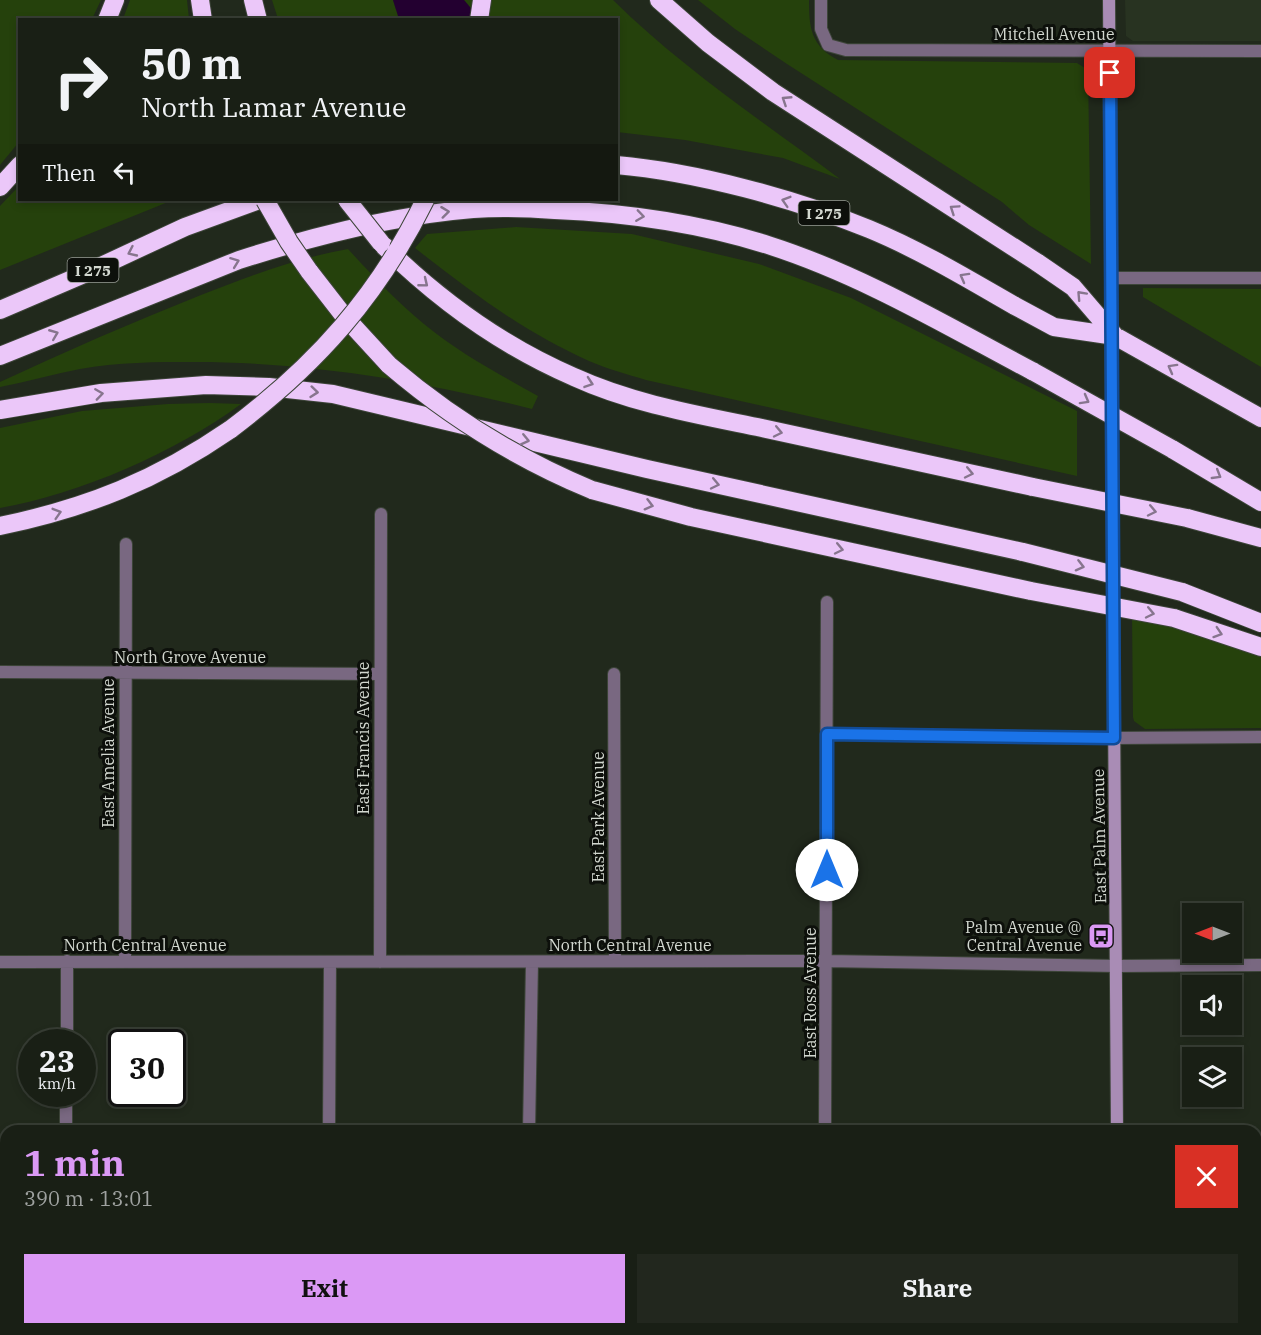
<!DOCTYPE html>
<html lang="en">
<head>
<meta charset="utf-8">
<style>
  :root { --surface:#191f15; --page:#22271e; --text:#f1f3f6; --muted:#9fa2a0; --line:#373d34; --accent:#db99f5 }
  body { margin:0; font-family:"IBM Plex Serif",serif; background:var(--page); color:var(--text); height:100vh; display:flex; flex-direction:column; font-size:22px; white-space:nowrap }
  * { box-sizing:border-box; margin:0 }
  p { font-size:20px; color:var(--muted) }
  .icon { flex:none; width:33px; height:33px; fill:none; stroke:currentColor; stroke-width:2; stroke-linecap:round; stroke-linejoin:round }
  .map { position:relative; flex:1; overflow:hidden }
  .drawer { position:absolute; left:0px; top:1125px; width:1262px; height:210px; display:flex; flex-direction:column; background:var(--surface); border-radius:18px 18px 0 0; box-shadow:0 3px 9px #0003,0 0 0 2px var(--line) }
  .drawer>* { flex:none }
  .hud { position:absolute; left:18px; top:18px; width:600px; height:183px; border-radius:0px; box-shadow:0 3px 9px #0003,0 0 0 2px var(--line); background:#191f15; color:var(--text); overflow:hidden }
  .needle { width:39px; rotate:270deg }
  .tools { position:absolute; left:1182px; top:903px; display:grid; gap:12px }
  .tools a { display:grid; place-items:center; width:60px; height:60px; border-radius:0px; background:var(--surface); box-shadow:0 3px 9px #0003,0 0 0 2px var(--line); font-size:30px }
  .speed { position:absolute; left:18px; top:1029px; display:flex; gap:12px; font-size:30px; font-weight:700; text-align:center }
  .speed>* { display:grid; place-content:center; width:78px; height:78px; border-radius:50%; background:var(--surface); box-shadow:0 3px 9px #0003,0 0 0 2px var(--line); line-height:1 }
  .speed small { font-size:15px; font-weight:400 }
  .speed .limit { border:3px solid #111; border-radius:9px; background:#fff; color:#111 }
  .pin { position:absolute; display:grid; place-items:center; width:51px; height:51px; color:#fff; margin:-26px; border-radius:12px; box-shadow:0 3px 9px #0006 }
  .me { position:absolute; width:66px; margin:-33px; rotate:0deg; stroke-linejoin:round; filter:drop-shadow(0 0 4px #0008) }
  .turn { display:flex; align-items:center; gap:21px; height:126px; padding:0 24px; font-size:27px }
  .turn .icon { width:78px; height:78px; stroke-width:2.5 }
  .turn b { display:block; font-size:42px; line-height:51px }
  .then { display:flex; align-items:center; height:57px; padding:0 24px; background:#0003; gap:12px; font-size:22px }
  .round { display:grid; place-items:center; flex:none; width:63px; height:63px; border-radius:0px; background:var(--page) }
  .overview { display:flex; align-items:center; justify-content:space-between; height:102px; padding:0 24px }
  h1 { font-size:36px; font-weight:700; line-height:45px; color:var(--accent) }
  .primary-button { display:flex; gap:12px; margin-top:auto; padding:12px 24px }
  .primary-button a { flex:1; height:69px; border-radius:0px; background:var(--accent); color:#111; font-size:24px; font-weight:700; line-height:69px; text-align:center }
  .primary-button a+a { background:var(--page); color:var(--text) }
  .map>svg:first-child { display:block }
  .built { fill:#283321 }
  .green { fill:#25410c }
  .water { fill:#230030 }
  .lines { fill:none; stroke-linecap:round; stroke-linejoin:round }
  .street-casing { stroke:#3d4539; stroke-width:14 }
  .secondary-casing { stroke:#3d4539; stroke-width:14 }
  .highway-casing { stroke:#3d4539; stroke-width:20 }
  .street { stroke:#796881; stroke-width:12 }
  .secondary { stroke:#a98cb5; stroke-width:12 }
  .highway { stroke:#ebc7f9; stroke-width:18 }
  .highway-bridge-casing { stroke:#3d4539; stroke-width:20; stroke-linecap:butt }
  .highway-bridge { stroke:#ebc7f9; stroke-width:18 }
  .oneway { stroke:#87758e }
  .route-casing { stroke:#114b97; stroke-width:15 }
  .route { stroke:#1a73e8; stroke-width:10 }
  .labels { text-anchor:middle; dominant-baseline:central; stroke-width:6; stroke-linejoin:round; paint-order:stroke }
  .shield { fill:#0d100b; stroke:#989c95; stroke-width:1.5 }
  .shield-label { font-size:15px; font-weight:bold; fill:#d3d8d0 }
  .street-label { font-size:16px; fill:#d3d8d0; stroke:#0d100b }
  .poi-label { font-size:16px; fill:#d3d8d0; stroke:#0d100b; text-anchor:end }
</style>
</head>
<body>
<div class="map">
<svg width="1261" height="1335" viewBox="0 0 1261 1335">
  <rect width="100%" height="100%" fill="#21291c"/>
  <path class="built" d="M 1125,0 L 1261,0 L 1261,41 L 1133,41 L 1126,36 Z
    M 1256,1172 L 1261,1172 L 1261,1335 L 1124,1335 L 1124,1329 L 1256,1329 Z
    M 0,1318 L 6,1318 L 6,1329 L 53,1329 L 53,1335 L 0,1335 Z"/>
  <path class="green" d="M 0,0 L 101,0 L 92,19 L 20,20 L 19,142 L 0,165 Z
    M 130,0 L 187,0 L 189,19 L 123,19 Z
    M 272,0 L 393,0 L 399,19 L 278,19 Z
    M 464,0 L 613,0 C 682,68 762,121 840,179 L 783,158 L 685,140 L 617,132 L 616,20 L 480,19 Z
    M 698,0 L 809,0 C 809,28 811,46 838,60 L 1077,63 L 1088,70 L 1091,264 L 1029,225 L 1002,202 L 787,64 L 735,29 Z
    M 19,186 L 20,200 L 173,200 L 0,270 L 0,206 Z
    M 516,227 L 632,234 L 759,264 L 851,298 L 1077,411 L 1077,476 L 646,380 C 627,374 607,369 589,361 C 524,332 471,292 415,248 L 427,234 Z
    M 348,249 C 372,275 397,302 424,324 C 459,353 499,374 538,396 L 532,409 C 422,381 308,362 194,362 C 157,362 117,362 80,369 C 53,374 27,382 0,387 L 0,382 C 66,351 133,322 201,295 C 249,276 297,258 348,249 Z
    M 1143,288 L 1261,289 L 1261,367 L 1143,297 Z
    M 210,403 L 241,404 C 176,452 80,494 0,508 L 0,428 L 82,411 L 168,404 Z
    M 1132,613 L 1261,642 L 1261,728 L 1145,729 L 1134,721 L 1133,717 Z"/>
  <path class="water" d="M 393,0 L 464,0 L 480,19 L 399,19 Z"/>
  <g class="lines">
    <g class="street-casing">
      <path id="street" d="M 821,0 L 821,29 L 828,45 L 846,50 L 1261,51
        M 1112,278 L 1261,278
        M 0,672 L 380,674
        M 614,674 L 615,961
        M 827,734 L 1114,738 L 1261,737
        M 125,961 L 126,544
        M 0,962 L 827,961 L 1117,966 L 1261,965
        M 380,962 L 381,514
        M 67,1042 L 67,961
        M 66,1131 L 66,1094
        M 329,1131 L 330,962
        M 529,1131 L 532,962
        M 825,1131 L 827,602
        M 0,1301 L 6,1301
        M 1256,1306 L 1261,1306
        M 526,1329 L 527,1335
        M 66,1335 L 66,1329
        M 329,1335 L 330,1329
        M 822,1335 L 822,1329"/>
    </g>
    <g class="secondary-casing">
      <path id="secondary" d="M 1109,0 L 1117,1131
        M 1117,1335 L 1117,1329"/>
    </g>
    <g class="highway-casing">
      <path id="highway" d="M 200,0 L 203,20
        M 253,0 L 258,20
        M 659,0 L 708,43 L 773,92 L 1038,263
        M 107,20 L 115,0
        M 479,20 L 482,0
        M 616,165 C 697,172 795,199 869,229 C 920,250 968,279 1015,306
        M 0,187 L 20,165
        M 384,246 C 440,301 502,346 574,377 C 633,404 699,415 762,428 C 852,448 943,467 1033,487
        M 309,271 L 344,316 L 389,365
        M 0,310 L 84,274 L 185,227 L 259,200
        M 1115,336 L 1261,418
        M 0,356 L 239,260 C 311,237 398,215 473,209 C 500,207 528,208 555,210 C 628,213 698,223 768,245 C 862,275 947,326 1034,372
        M 0,410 L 101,393 L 206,385 L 269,387 L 333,394 L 647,469 L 1023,552
        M 1172,449 L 1261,502
        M 592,490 L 691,517 L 1031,591
        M 1187,518 L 1261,538
        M 0,526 C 87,508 157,480 231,429
        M 1182,592 L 1261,623
        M 1174,618 L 1261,647"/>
    </g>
    <use href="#street" class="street"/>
    <use href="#secondary" class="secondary"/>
    <use href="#highway" class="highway"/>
    <g class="highway-bridge-casing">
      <path id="highway-bridge" d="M 265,200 L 289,242 L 309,271
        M 347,200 L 381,243
        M 1038,263 L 1073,287 L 1115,336
        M 1015,306 L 1054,327 L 1115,336
        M 389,365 C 451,418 517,459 592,490
        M 1034,372 L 1172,449
        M 231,429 C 316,365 378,296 425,200
        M 1033,487 L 1187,518
        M 1023,552 L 1182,592
        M 1031,591 L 1174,618"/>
    </g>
    <use href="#highway-bridge" class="highway-bridge"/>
  </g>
  <defs><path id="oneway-chevron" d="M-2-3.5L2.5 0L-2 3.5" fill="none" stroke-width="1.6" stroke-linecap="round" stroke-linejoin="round" transform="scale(1.5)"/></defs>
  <g class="oneway">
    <use href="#oneway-chevron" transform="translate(786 100) rotate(-147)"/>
    <use href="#oneway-chevron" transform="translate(786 201) rotate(-163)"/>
    <use href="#oneway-chevron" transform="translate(954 209) rotate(-146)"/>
    <use href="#oneway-chevron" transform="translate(445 212) rotate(-7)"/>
    <use href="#oneway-chevron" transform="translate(640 216) rotate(8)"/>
    <use href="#oneway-chevron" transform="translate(132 252) rotate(155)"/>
    <use href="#oneway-chevron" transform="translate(235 262) rotate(-21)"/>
    <use href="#oneway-chevron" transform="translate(964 277) rotate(-151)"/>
    <use href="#oneway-chevron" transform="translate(424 283) rotate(39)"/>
    <use href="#oneway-chevron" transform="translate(1081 295) rotate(-133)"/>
    <use href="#oneway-chevron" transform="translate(54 334) rotate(-22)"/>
    <use href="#oneway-chevron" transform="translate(1172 368) rotate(-151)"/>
    <use href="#oneway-chevron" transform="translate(589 383) rotate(19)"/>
    <use href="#oneway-chevron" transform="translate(314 392) rotate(6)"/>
    <use href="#oneway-chevron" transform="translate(99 394) rotate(-8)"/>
    <use href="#oneway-chevron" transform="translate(1085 400) rotate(29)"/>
    <use href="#oneway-chevron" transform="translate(778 432) rotate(12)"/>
    <use href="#oneway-chevron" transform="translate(525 440) rotate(13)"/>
    <use href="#oneway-chevron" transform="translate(969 473) rotate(12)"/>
    <use href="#oneway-chevron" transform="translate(1217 475) rotate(31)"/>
    <use href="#oneway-chevron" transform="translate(715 484) rotate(12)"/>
    <use href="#oneway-chevron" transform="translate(649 505) rotate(15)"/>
    <use href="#oneway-chevron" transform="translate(1152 511) rotate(12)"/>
    <use href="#oneway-chevron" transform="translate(57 513) rotate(-17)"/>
    <use href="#oneway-chevron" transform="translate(839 549) rotate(12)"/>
    <use href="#oneway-chevron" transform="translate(1080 566) rotate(14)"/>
    <use href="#oneway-chevron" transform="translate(1150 613) rotate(12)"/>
    <use href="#oneway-chevron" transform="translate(1218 633) rotate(18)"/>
  </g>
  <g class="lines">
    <g class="route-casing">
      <path id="route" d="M 827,870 L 827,734 L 1114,738 L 1110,73"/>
    </g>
    <use href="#route" class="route"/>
  </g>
  <defs>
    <g id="bus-square" transform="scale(1.35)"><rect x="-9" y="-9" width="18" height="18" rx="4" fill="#db99f5" stroke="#0d100b"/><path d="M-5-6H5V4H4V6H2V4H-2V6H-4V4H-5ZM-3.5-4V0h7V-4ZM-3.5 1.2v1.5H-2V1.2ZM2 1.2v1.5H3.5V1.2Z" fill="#111"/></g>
  </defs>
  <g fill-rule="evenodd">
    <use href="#bus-square" x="1101" y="936"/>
  </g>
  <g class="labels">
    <g class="shield">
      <rect x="798.5" y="201" width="51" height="24" rx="4.5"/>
      <rect x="67.5" y="258" width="51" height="24" rx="4.5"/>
    </g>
    <g class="shield-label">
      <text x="824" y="213">I 275</text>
      <text x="93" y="270">I 275</text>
    </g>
    <g class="street-label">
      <text x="1054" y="34">Mitchell Avenue</text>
      <text x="190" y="657">North Grove Avenue</text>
      <text transform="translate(363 738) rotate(-90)">East Francis Avenue</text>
      <text transform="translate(108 753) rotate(-90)">East Amelia Avenue</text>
      <text transform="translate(598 817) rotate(-90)">East Park Avenue</text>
      <text transform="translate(1099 836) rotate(-91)">East Palm Avenue</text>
      <text x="145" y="945">North Central Avenue</text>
      <text x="630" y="945">North Central Avenue</text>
      <text transform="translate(810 993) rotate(-90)">East Ross Avenue</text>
    </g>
    <g class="poi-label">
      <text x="1082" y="927">Palm Avenue @<tspan x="1082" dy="18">Central Avenue</tspan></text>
    </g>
  </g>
</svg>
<div class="tools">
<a><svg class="needle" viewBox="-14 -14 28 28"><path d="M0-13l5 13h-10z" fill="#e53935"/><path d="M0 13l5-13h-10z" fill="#9fa2a0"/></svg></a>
<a><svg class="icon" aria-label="sound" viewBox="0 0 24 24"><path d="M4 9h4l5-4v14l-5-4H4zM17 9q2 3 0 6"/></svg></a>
<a><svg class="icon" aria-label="layers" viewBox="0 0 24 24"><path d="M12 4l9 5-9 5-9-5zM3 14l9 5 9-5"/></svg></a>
</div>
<div class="speed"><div>23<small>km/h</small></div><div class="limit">30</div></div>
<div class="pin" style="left:1110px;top:73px;background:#d93025"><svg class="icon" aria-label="arrive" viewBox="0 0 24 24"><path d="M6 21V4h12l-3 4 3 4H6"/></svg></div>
<svg class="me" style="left:827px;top:870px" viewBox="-20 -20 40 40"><circle r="19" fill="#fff"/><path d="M0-13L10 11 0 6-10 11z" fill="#1a73e8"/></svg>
<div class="hud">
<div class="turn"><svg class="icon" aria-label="right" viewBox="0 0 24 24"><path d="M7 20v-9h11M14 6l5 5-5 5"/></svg><div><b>50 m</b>North Lamar Avenue</div></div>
<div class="then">Then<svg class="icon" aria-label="left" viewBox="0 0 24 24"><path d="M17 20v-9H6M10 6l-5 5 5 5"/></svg></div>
</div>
<section class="drawer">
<div class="overview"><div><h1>1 min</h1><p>390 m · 13:01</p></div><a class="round" style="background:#d93025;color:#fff"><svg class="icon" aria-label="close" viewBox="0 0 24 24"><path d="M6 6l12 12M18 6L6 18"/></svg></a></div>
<div class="primary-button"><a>Exit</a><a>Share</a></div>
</section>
</div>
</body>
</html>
